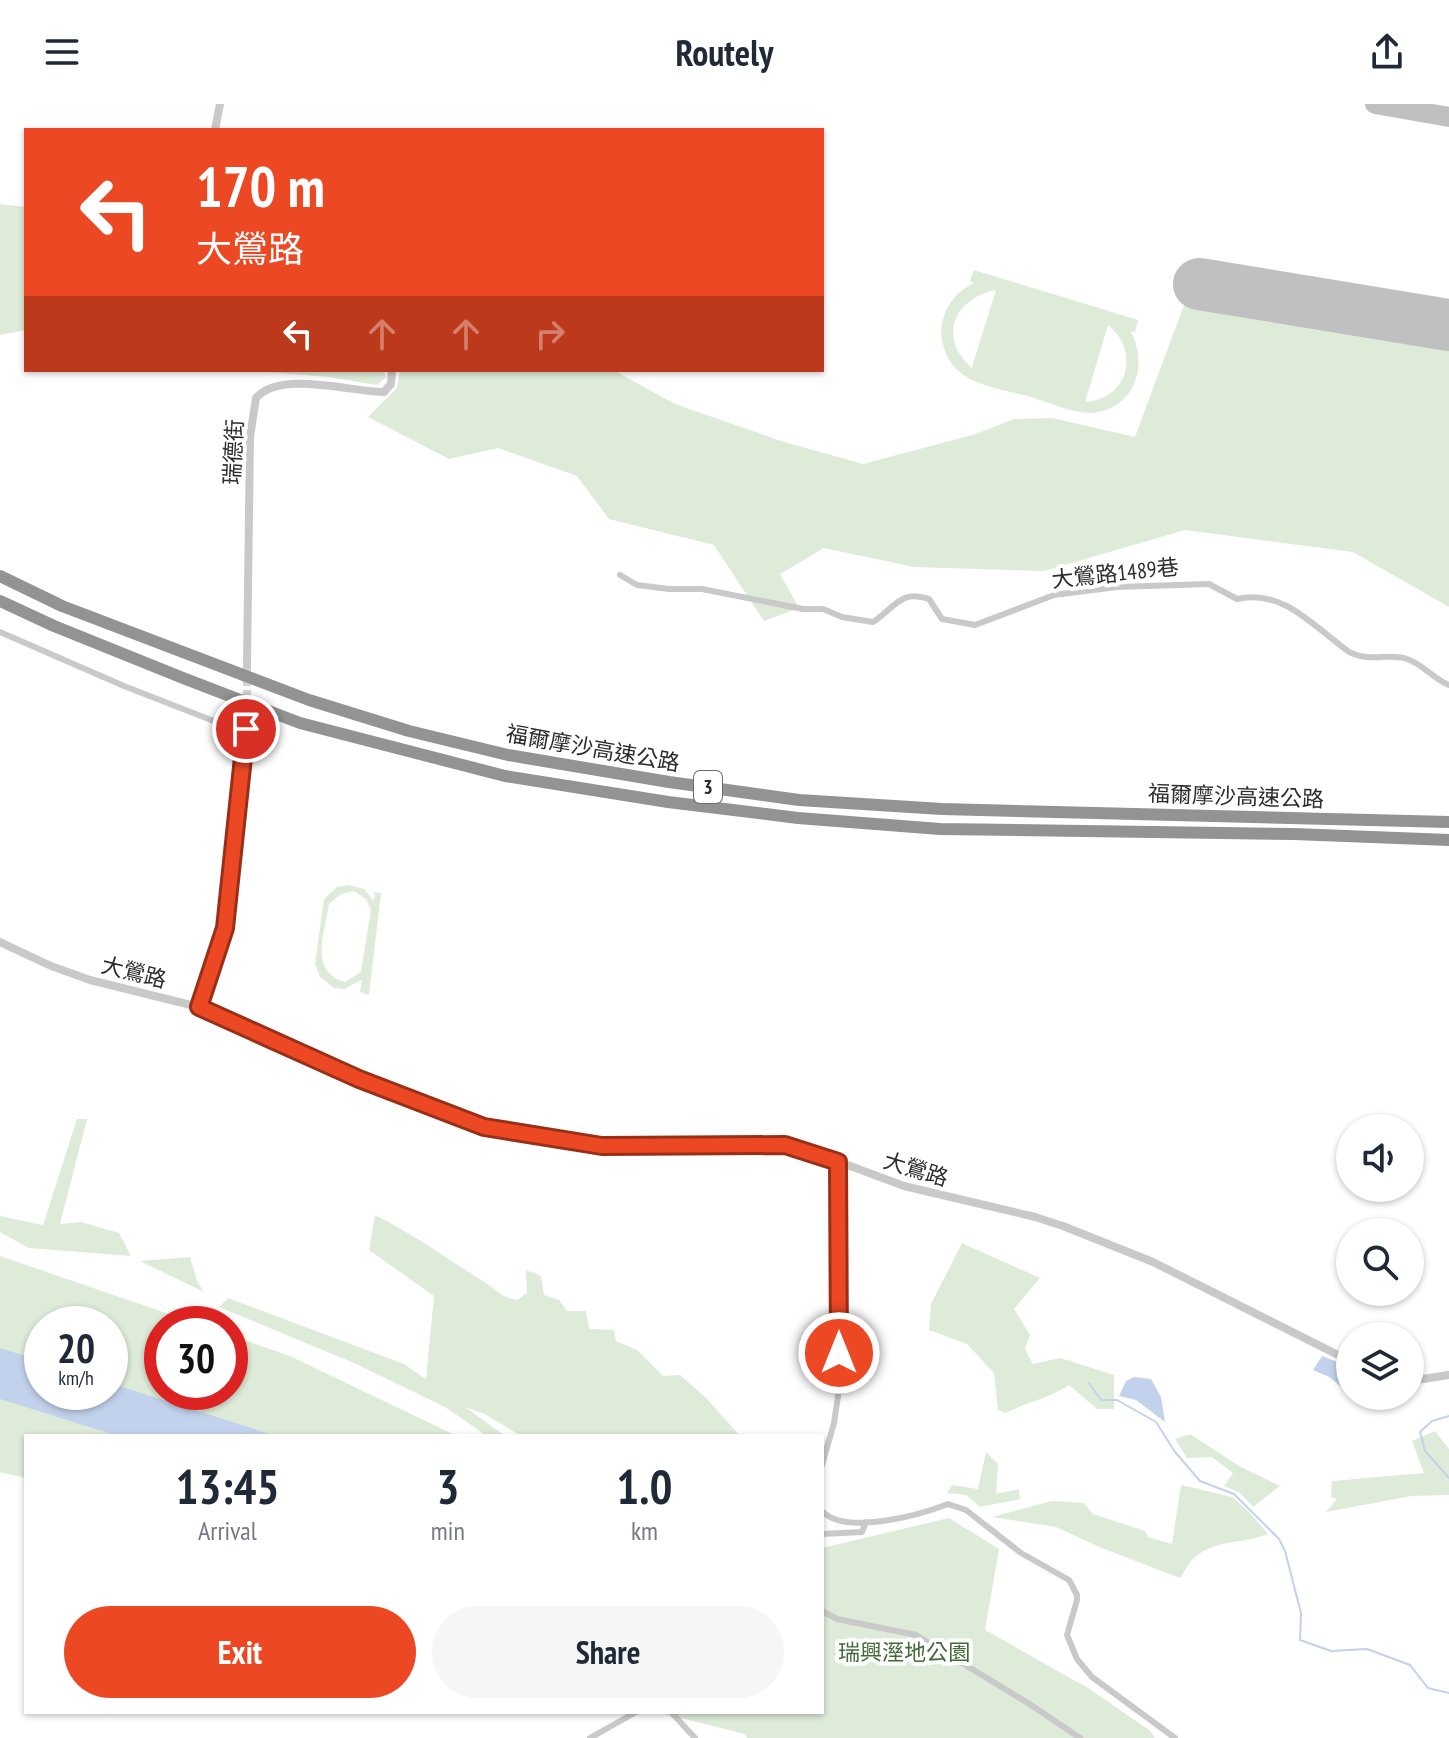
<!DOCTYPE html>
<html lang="en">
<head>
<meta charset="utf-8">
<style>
  :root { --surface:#fff; --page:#f6f6f7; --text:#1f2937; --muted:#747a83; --accent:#ed4824 }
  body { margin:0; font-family:"PT Sans Narrow","Noto Sans TC",sans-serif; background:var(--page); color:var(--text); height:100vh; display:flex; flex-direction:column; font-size:30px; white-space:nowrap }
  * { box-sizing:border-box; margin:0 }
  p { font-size:26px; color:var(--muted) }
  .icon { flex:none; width:44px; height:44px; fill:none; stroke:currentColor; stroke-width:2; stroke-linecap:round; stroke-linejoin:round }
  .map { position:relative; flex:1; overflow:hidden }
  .panel { position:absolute; left:24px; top:1330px; width:800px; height:280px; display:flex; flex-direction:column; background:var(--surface); border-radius:0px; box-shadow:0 2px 6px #0004 }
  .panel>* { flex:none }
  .hud { position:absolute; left:24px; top:24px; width:800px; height:244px; border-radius:0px; box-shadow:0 2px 6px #0004; background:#ed4824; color:#fff; overflow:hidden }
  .controls { position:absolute; left:1336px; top:1010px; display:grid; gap:16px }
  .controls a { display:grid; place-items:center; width:88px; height:88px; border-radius:50%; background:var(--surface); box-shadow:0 2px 6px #0004; font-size:40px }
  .speed { position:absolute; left:24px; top:1202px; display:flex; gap:16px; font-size:40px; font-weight:700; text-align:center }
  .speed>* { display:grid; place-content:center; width:104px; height:104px; border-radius:50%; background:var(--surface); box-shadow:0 2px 6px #0004; line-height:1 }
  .speed small { font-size:20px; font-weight:400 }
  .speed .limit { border:12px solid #d22; background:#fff; color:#111 }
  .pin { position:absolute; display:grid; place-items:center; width:68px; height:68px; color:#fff; margin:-34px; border:4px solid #fff; border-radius:50%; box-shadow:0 2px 8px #0007 }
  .me { position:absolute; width:88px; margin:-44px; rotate:0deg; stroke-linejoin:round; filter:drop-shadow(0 0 6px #0008) }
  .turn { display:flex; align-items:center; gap:28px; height:168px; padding:0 40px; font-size:36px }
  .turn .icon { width:104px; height:104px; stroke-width:2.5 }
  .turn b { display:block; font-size:56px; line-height:68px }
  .lanes { display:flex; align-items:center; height:76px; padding:0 40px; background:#0003; justify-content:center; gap:40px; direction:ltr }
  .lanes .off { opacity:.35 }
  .eta { display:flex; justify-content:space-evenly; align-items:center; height:136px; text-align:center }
  .eta b { font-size:48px; font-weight:700; line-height:56px }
  .button { display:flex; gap:16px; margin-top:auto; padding:16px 40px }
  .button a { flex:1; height:92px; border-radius:48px; background:var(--accent); color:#fff; font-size:32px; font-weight:700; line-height:92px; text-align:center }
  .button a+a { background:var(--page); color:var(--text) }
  header { display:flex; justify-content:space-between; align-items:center; height:104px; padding:0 40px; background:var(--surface); font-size:36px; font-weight:700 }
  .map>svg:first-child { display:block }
  .green { fill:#ddebd8; fill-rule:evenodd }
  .water { fill:#c3d2ec }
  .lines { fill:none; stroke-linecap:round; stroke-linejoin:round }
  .stream { stroke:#c3d2ec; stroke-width:2 }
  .taxiway { stroke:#c0c0c0; stroke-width:20 }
  .runway { stroke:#c0c0c0; stroke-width:52 }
  .tertiary-tunnel { stroke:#d5d5d5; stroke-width:8; stroke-dasharray:8 4; stroke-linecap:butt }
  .minor { stroke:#c9c9c9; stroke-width:6 }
  .tertiary { stroke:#c9c9c9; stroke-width:8 }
  .motorway { stroke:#939393; stroke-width:12 }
  .route-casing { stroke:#9a2f17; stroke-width:20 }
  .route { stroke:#ed4824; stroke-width:14 }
  .labels { text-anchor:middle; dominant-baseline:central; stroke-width:8; stroke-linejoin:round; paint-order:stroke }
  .shield { fill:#fff; stroke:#6b6b6b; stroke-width:2 }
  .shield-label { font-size:20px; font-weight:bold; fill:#2c2c2c }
  .street-label { font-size:22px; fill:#2c2c2c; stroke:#fff }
  .park-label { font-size:22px; fill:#426938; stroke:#fff }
</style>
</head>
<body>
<header><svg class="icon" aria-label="menu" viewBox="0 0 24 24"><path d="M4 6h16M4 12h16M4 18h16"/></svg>Routely<svg class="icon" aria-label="share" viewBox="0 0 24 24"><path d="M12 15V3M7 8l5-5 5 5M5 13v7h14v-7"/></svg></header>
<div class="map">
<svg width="1449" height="1634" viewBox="0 0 1449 1634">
  <rect width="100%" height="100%" fill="#fff"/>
  <path class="green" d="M 0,100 L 26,103 L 26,226 L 0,231 Z
    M 974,166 L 1138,216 L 1135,228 L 1130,227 C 1150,260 1134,307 1091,309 C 1074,309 1053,300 1037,295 C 1019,289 981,283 967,273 C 947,262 937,236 943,215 C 948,198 958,187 974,179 L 970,177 ZM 996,186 L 972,263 L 972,264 C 937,234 954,194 996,186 ZM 1108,221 C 1141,247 1128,295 1085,298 Z
    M 1187,193 L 1449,243 L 1449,503 L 1353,448 L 1185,426 L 1044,467 L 914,463 L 824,444 L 780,470 L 799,504 L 764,517 L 714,441 L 609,415 L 577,372 L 498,344 L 449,355 L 368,313 L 397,284 L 400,266 L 613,266 L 675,300 L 781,337 L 863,360 L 976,330 L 1014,315 L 1052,314 L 1135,333 Z
    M 246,266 L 383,266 L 386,273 L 377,281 L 328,273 Z
    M 348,781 L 364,785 L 374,797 L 375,788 L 381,789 L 369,891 L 360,888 L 362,876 L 344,885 L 334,884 L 320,873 L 315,860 L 324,795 L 337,783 ZM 354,787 L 366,795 L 371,806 L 361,868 L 345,878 C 308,868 325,828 329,800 L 341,790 Z
    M 77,1015 L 87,1015 L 60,1120 L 81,1118 L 119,1129 L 131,1152 L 29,1144 L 0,1128 L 0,1112 L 43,1121 Z
    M 375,1111 C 413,1130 448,1155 484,1178 C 499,1187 499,1193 517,1196 L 527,1189 L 526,1166 L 541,1172 L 544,1191 L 559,1196 L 567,1207 L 586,1207 L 589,1225 L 614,1226 L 616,1237 L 637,1246 L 663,1272 L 680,1271 L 706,1294 L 740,1332 L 521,1332 L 485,1310 L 465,1303 L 505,1332 L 487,1332 L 445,1303 L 354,1259 L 219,1203 L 228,1194 L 404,1260 L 426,1275 L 434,1192 L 369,1146 Z
    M 962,1139 L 1040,1174 L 1014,1205 L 1030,1231 L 1025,1245 L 1033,1260 L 1060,1254 L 1114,1271 L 1114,1305 L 1097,1305 L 1069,1281 C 1049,1295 1028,1297 1006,1309 L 998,1306 L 994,1269 L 967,1240 L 929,1226 L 931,1200 Z
    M 0,1152 L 198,1220 L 162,1220 L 162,1288 L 230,1288 L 230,1231 L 290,1252 L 457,1332 L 26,1332 L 26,1374 L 0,1368 ZM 42,1220 L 110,1220 L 110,1288 L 42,1288 Z
    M 190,1153 L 197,1177 L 204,1188 L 140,1157 Z
    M 1435,1327 L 1449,1345 L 1449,1391 L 1411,1392 L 1326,1408 L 1337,1395 L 1331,1393 L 1332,1377 L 1424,1369 L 1412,1337 Z
    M 1190,1330 L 1239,1362 L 1280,1382 L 1253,1403 L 1240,1389 L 1224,1382 L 1233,1369 L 1212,1353 L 1187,1354 L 1175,1335 Z
    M 986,1348 L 998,1360 L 996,1390 L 1019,1385 L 1020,1395 L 980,1403 L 966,1391 L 947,1389 L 952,1381 L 978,1385 Z
    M 1181,1381 L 1232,1393 L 1249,1408 L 1268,1430 C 1244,1440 1216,1435 1195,1453 C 1189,1458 1185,1467 1180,1474 L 1102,1444 L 1056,1423 L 992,1413 L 1052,1397 L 1084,1399 L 1093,1410 L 1145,1427 L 1148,1433 L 1172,1440 Z
    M 949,1414 L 999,1445 L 985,1526 L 1088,1584 L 1149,1626 L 1155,1634 L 747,1634 L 745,1630 L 656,1608 L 822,1608 L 822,1444 Z"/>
  <path class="water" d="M 0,1244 L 42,1257 L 42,1288 L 110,1288 L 110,1279 L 276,1332 L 118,1332 L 0,1295 Z
    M 1322,1252 L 1340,1259 L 1350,1269 L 1350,1290 L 1329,1273 L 1313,1266 Z
    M 1134,1273 L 1151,1275 L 1161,1293 L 1165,1318 L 1136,1296 L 1119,1292 L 1126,1277 Z"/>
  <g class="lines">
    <path class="stream" d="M 1089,1279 L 1101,1296 L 1117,1296 L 1156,1318 L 1175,1348 L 1200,1377 L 1234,1390 L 1279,1435 L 1285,1447 L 1301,1509 L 1300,1536 L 1331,1547 L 1367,1545 L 1410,1561 L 1428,1584 L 1449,1589
      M 1449,1312 L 1432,1317 L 1420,1328 L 1425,1347 L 1449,1374"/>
    <path class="taxiway" d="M 1375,0 L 1449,13"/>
    <path class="runway" d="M 1199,180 L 1449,221"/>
    <path class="tertiary-tunnel" d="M 247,618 L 247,561"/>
    <path class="minor" d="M 620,471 L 637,481 L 669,485 L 702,485 L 803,505 L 823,505 L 842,513 L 873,518 C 895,504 900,485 929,495 L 942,515 L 975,521 L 1054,491 L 1117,483 L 1209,480 L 1237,495 C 1275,486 1303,511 1331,534 C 1338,539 1344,545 1351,549 C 1371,558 1389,549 1407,555 C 1423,560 1433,575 1449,581
      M 0,528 L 124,582 L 224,621 L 246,625
      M 822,1361 L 834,1319 L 841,1272 L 838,1058
      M 822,1407 C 845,1432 920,1411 948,1400 L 966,1406 L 1021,1449 L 1069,1476 L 1077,1491 L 1077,1496 L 1067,1531 L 1077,1555 L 1092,1573 L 1175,1634
      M 822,1430 L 862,1428 L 866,1418
      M 822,1507 L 837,1515 L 916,1531 L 1028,1599 L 1080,1634
      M 671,1608 L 695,1634
      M 590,1634 L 636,1608"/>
    <path class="tertiary" d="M 215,26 L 220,0
      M 247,561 L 250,333 L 256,294 C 281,266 350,288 384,288 L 391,280 L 392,266
      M 0,838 L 51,862 L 90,876 L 199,903 L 339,967 L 484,1023 L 602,1042 L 785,1041 L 802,1044 L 904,1082 L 1035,1113 L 1063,1122 L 1153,1158 L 1350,1257
      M 199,903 L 225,824 L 247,618
      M 1410,1277 L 1449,1271"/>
    <path class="motorway" d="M 0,472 L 62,502 L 309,596 L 409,627 L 508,651 L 669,678 L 799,696 L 942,705 L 1449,718
      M 0,497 L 54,522 L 183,574 L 300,619 L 505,672 L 668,698 L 798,714 L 940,725 L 1294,730 L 1449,736"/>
  </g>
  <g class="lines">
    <g class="route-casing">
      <path id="route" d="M 246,625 L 225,824 L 199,903 L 359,975 L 484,1023 L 602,1042 L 785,1041 L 838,1058 L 839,1249"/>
    </g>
    <use href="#route" class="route"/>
  </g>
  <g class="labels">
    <rect class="shield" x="694" y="667" width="28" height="32" rx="6"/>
    <g class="shield-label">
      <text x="708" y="683">3</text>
    </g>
    <g class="street-label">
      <text transform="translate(233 348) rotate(-87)">瑞德街</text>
      <text transform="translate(1115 469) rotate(-6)">大鶯路1489巷</text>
      <text transform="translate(593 644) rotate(10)">福爾摩沙高速公路</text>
      <text transform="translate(1236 692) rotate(2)">福爾摩沙高速公路</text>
      <text transform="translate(134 868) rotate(14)">大鶯路</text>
      <text transform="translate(916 1065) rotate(17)">大鶯路</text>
    </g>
    <g class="park-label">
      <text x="904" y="1548">瑞興溼地公園</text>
    </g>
  </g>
</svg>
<div class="controls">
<a><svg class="icon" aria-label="sound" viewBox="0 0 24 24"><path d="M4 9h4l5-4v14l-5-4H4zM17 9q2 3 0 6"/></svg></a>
<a><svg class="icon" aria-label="search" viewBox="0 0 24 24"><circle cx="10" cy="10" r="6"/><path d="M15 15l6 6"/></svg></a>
<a><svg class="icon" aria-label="layers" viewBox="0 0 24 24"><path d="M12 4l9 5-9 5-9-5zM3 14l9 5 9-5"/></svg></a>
</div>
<div class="speed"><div>20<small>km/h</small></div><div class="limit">30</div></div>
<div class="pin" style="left:246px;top:625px;background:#d93025"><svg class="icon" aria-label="arrive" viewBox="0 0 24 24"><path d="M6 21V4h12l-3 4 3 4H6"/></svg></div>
<svg class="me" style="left:839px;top:1249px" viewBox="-20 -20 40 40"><circle r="17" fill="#ed4824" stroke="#fff" stroke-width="3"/><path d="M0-11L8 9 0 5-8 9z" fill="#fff"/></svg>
<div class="hud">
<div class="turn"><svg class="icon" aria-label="left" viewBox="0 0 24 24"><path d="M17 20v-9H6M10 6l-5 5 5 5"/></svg><div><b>170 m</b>大鶯路</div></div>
<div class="lanes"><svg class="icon" aria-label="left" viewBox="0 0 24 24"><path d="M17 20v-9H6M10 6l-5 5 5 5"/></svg><svg class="icon off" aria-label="ahead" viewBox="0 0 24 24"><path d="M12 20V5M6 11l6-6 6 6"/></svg><svg class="icon off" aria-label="ahead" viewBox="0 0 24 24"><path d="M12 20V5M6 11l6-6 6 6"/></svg><svg class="icon off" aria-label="right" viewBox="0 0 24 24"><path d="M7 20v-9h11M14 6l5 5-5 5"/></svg></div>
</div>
<section class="panel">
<div class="eta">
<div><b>13:45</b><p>Arrival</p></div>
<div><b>3</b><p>min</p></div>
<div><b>1.0</b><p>km</p></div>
</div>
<div class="button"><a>Exit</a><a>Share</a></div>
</section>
</div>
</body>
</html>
